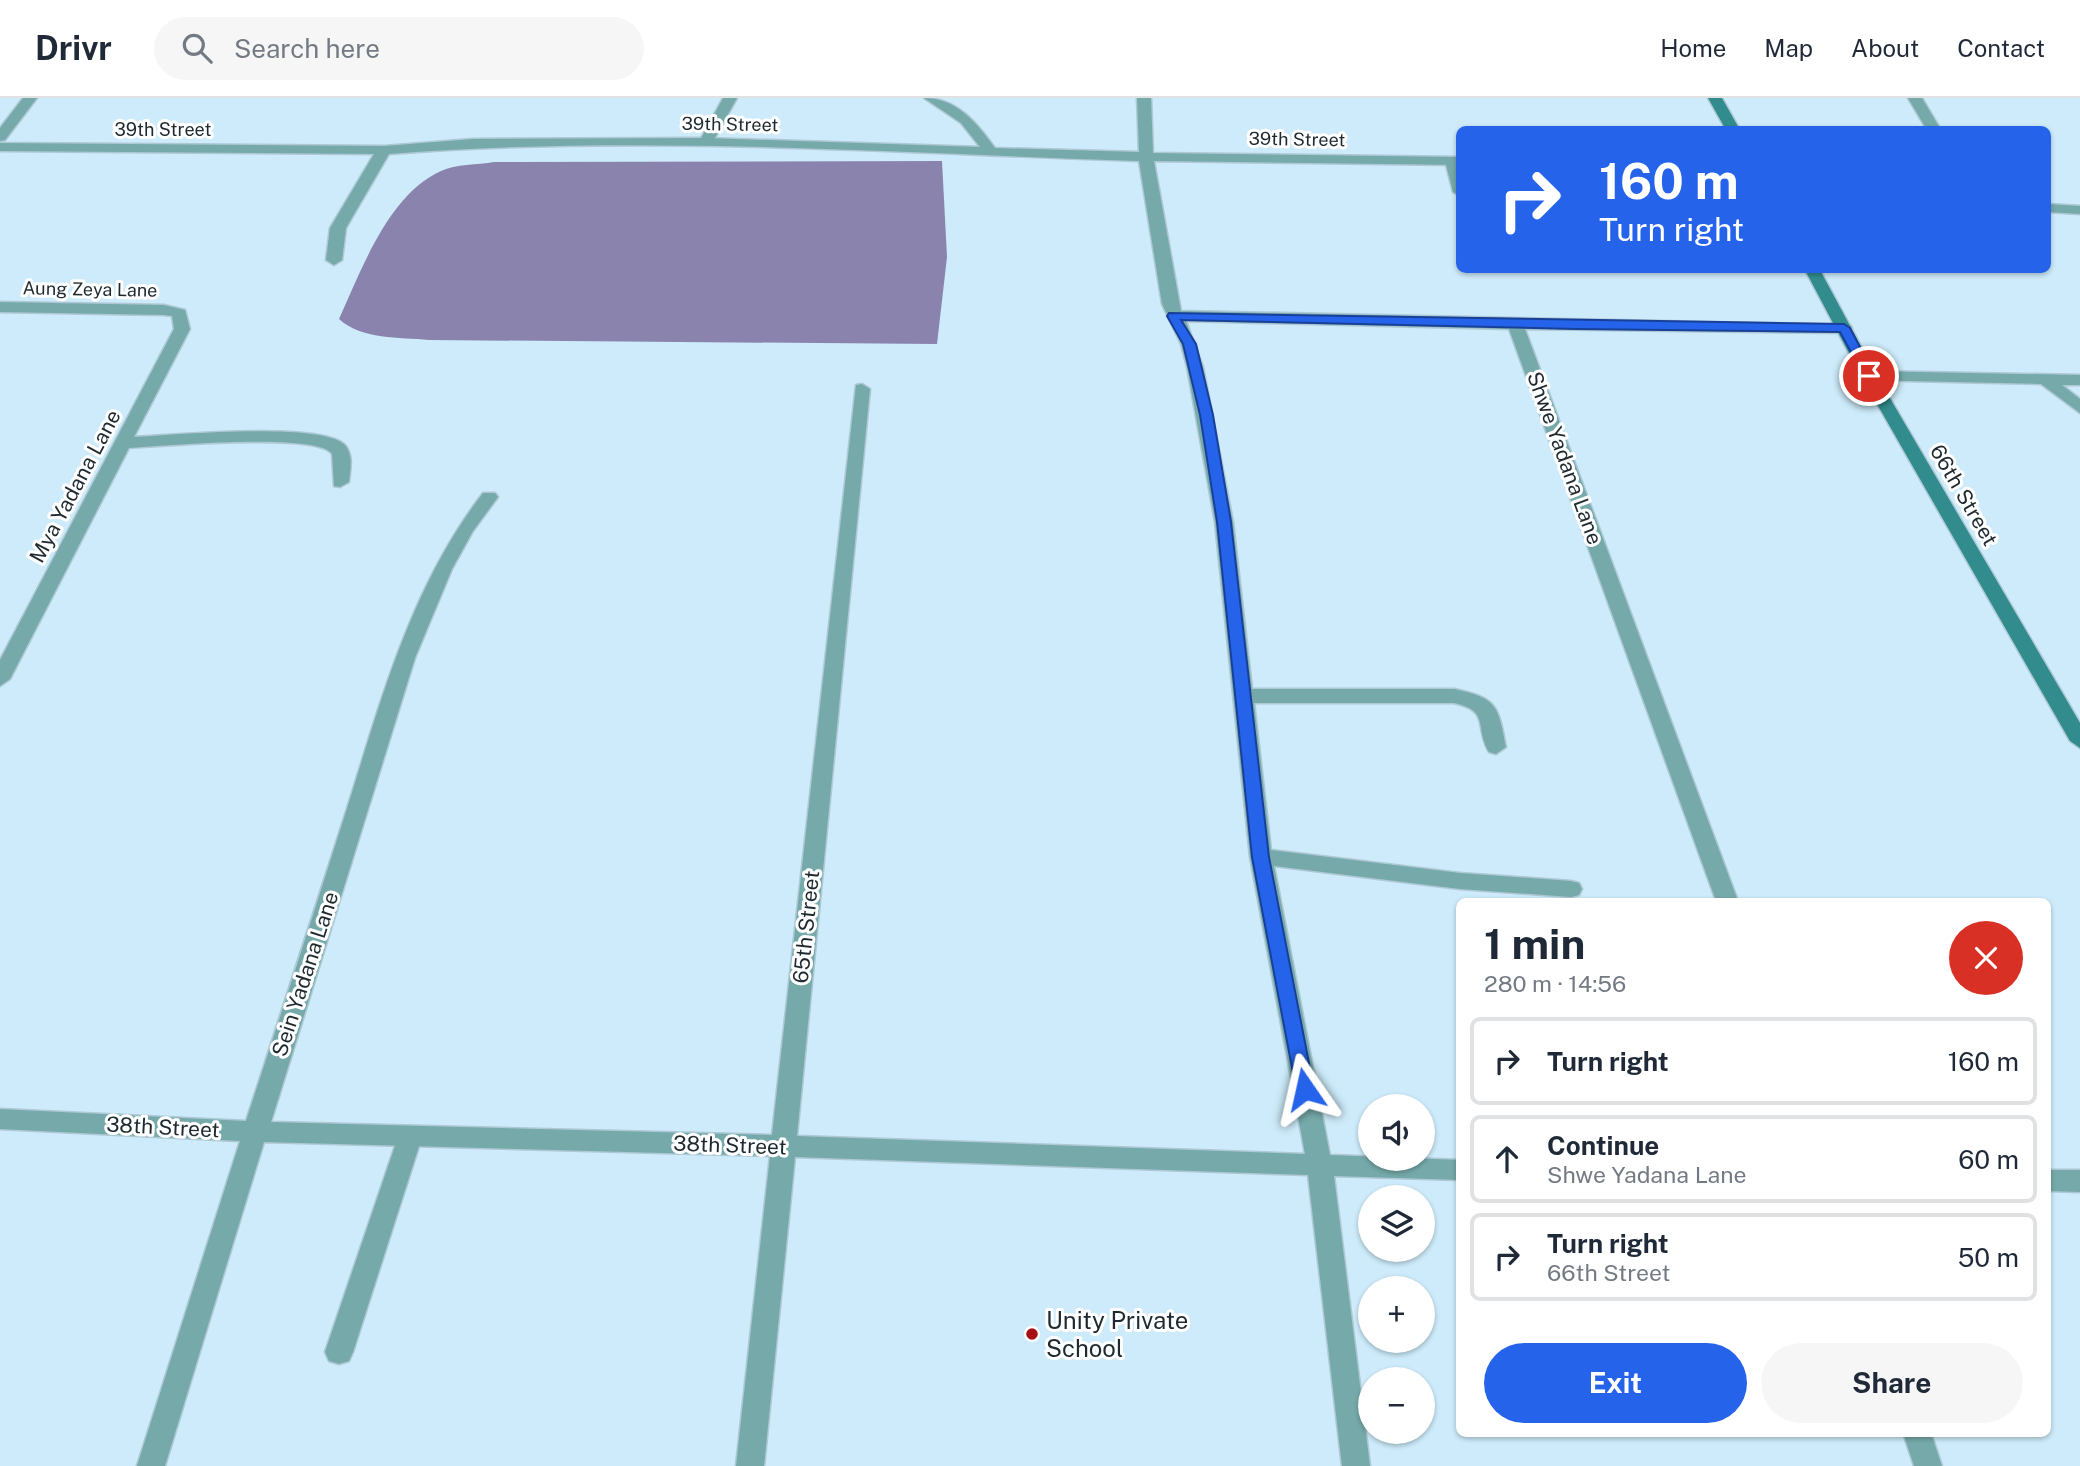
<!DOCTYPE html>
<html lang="en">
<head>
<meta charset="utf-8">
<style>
  :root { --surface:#fff; --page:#f6f6f7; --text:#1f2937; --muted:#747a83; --line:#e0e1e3; --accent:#2563eb }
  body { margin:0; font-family:"Public Sans",sans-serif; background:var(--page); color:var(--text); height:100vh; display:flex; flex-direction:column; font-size:26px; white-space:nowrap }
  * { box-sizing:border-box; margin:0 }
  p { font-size:23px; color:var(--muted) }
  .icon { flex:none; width:38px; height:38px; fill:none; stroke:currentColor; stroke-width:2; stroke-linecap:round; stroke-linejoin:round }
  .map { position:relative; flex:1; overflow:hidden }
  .details { position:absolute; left:1456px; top:800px; width:595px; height:539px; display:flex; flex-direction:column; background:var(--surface); border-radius:10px; box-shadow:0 2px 5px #0004 }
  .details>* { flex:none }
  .top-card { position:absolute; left:1456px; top:28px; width:595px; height:147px; border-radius:10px; box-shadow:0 2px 5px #0004; background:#2563eb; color:#fff; overflow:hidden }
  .tools { position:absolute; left:1358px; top:996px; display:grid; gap:14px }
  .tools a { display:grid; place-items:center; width:77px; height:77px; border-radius:50%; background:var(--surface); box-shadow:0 2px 5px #0004; font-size:35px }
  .pin { position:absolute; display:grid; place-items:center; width:60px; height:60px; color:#fff; margin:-30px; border:4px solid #fff; border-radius:50%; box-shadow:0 2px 7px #0007 }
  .me { position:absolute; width:77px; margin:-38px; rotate:349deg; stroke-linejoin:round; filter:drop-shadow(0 0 5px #0008) }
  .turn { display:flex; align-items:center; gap:24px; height:147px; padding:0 28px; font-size:32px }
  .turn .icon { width:91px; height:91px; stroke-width:2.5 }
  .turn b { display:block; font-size:49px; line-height:60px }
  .round { display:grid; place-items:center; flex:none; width:74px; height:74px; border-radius:37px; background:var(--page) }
  .headline { display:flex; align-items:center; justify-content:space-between; height:119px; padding:0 28px }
  h1 { font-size:42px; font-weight:700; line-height:52px }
  .button { display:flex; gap:14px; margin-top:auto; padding:14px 28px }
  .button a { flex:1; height:80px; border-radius:42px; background:var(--accent); color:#fff; font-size:28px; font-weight:700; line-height:80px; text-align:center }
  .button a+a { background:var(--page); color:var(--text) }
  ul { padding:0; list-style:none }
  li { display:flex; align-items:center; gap:21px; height:88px; margin:0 14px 10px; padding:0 14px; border:4px solid var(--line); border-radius:10px }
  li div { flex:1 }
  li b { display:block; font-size:26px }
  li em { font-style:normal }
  header { display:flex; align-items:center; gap:42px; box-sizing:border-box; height:98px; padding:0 35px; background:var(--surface); border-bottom:2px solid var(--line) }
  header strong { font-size:33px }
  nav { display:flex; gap:38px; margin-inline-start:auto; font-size:24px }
  .search { width:490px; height:63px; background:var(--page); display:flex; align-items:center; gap:18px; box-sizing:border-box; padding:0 24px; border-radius:38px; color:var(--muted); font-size:26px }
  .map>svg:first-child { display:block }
  .water { fill:#8a83ae }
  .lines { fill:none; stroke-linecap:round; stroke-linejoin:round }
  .lane-casing { stroke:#aec8d5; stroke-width:3 }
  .street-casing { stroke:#aec8d5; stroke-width:3 }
  .secondary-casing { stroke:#aec8d5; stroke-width:3 }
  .lane { fill:#76aaaa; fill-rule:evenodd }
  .street { fill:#76aaaa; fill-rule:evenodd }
  .secondary { fill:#328c8e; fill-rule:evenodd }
  .route { fill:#2563eb; stroke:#184099; stroke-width:2 }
  .poi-dot { fill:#a61015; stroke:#fff; stroke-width:2.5 }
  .labels { text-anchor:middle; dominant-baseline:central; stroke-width:6; stroke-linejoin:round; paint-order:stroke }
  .far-street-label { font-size:18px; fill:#1e2a2f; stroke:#fff }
  .street-label { font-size:21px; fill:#1e2a2f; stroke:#fff }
  .near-poi-label { font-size:24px; fill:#1e2a2f; stroke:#fff; text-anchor:start }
</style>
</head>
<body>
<header>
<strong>Drivr</strong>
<div class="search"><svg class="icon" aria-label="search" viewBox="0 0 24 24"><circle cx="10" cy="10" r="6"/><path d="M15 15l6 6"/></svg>Search here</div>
<nav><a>Home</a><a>Map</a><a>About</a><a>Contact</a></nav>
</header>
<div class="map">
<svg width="2080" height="1368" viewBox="0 0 2080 1368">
  <rect width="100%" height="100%" fill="#cdebfa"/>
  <path class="water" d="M 942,63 L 947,159 L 937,246 L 429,242 C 399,239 362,242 339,221 C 362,171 388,97 441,73 C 456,66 477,67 494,64 Z"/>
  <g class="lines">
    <g class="lane-casing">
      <path id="lane" d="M 723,0 L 737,0 L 711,47 L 701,47 L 699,44 Z
        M 1452,59 L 1460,64 L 1460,98 L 1453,94 L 1445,63 Z
        M 410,1029 L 419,1032 L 422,1039 L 353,1254 L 349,1263 L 339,1266 L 329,1263 L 325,1254 L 398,1039 L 401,1032 Z"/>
    </g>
    <g class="street-casing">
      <path id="street" d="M 23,0 L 37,0 L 5,42 L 0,43 L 0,30 Z
        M 924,0 C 957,0 977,25 995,50 L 1139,54 L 1137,0 L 1151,0 L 1153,55 L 1460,59 L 1460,67 L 1154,63 L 1181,213 L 1850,227 L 1852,230 L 1844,235 L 1525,231 L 1738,803 L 1716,803 L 1509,231 L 1186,223 L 1203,269 L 1233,424 L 1252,591 L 1454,591 C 1497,600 1498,607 1506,649 L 1496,656 L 1489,654 C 1474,629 1491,613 1454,605 L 1254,605 L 1271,752 L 1460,775 L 1571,783 L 1579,785 L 1582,791 L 1579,797 L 1571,799 L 1460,791 L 1274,768 L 1330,1057 L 1460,1062 L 1460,1082 L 1334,1078 L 1370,1368 L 1342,1368 L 1308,1077 L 795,1059 L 764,1368 L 736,1368 L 770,1058 L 264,1044 L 165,1368 L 137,1368 L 240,1043 L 0,1031 L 0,1011 L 246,1023 C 279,922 312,821 344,720 C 380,607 409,491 483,395 L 495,395 L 498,399 L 473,433 L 452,471 L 415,560 L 271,1024 L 772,1037 L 856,287 L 862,286 L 870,291 L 797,1038 L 1305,1056 L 1250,759 L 1215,424 L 1187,269 L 1181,246 L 1162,206 L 1139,63 C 890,55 638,36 389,56 L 346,130 L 342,162 L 334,167 L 326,162 L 330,130 L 374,56 L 0,53 L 0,45 L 384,48 L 473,41 L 706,40 L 980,49 L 961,25 Z
        M 1908,0 L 1922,0 L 1941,32 L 1927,32 Z
        M 2048,106 L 2080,108 L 2080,116 L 2048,114 Z
        M 0,204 L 164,207 L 185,212 L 190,231 L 134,339 C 171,337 323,323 345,347 C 354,358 350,372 349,384 L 340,389 L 334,388 L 332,356 C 318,334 160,348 129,350 L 10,581 L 0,588 L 0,562 L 174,231 L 172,218 L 164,217 L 0,214 Z
        M 1869,273 L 2080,277 L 2080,287 L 2062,287 L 2080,301 L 2080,315 L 2041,286 L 1863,282 L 1861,278 Z
        M 2048,1072 L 2080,1072 L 2080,1094 L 2048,1093 Z
        M 1903,1335 L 1931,1335 L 1942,1368 L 1914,1368 Z"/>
    </g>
    <g class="secondary-casing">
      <path id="secondary" d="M 1708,0 L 1722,0 L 1740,32 L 1726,32 Z
        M 1805,172 L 1820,172 L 1877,278 L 2080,625 L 2080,650 L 2070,643 L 1861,278 Z"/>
    </g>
    <use href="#lane" class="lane"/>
    <use href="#street" class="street"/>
    <use href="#secondary" class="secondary"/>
  </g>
  <path class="route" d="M 1169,215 L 1844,226 L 1850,230 L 1875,278 L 1865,280 L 1840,234 L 1576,231 L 1181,222 L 1196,246 L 1213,317 L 1231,424 L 1269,759 L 1314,991 L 1305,999 L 1296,991 L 1252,759 L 1217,424 L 1200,317 L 1183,246 L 1167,218 Z"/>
  <circle class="poi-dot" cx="1032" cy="1236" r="7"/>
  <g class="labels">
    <g class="far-street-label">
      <text transform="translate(730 26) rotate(1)">39th Street</text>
      <text x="163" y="31">39th Street</text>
      <text transform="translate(1297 41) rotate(1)">39th Street</text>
      <text transform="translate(90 191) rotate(1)">Aung Zeya Lane</text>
    </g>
    <g class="street-label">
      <text transform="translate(1565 360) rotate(70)">Shwe Yadana Lane</text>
      <text transform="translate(75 388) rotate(-62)">Mya Yadana Lane</text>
      <text transform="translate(1964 397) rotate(60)">66th Street</text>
      <text transform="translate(806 829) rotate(-84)">65th Street</text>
      <text transform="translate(305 876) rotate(-72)">Sein Yadana Lane</text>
      <text transform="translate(163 1029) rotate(3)">38th Street</text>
      <text transform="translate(730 1047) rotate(2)">38th Street</text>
    </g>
    <g class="near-poi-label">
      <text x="1046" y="1222">Unity Private<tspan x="1046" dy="28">School</tspan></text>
    </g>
  </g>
</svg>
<div class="tools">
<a><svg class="icon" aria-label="sound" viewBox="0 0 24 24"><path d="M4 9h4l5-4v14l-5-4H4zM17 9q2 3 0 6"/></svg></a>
<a><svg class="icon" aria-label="layers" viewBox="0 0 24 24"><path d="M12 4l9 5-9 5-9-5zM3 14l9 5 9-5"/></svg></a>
<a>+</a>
<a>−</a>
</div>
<div class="pin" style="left:1869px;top:278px;background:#d93025"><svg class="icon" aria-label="arrive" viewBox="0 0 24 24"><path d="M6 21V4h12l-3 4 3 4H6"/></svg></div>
<svg class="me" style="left:1305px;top:991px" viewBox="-20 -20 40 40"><path d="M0-17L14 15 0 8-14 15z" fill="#2563eb" stroke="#fff" stroke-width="4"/></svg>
<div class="top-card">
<div class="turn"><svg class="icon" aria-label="right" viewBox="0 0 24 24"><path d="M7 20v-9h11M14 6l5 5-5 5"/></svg><div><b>160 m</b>Turn right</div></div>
</div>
<section class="details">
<div class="headline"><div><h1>1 min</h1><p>280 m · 14:56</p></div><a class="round" style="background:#d93025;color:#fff"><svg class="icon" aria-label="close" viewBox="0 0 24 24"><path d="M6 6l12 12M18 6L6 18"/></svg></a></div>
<ul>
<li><svg class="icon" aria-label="right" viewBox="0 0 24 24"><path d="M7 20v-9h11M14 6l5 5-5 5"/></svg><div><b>Turn right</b></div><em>160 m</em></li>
<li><svg class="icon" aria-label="ahead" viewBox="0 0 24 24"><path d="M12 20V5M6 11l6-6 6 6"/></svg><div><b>Continue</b><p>Shwe Yadana Lane</p></div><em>60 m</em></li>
<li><svg class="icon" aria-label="right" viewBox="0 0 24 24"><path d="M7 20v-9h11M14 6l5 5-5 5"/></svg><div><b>Turn right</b><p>66th Street</p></div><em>50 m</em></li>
</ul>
<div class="button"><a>Exit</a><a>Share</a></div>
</section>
</div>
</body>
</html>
